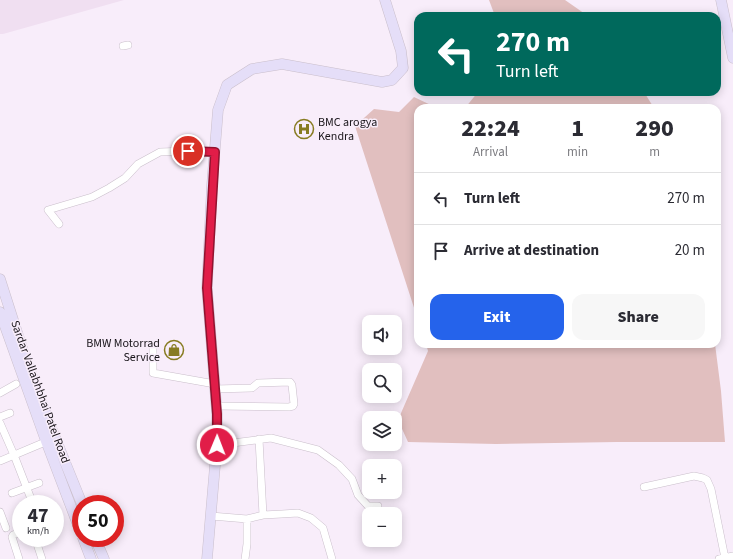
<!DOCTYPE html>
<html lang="en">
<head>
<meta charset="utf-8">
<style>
  :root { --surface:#fff; --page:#f7f7f7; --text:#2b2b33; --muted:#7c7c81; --line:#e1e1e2; --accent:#2563eb }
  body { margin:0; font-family:"Source Sans 3",sans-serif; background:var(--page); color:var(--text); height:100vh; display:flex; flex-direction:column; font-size:15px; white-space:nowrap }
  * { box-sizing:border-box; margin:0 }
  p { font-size:13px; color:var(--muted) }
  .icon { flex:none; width:22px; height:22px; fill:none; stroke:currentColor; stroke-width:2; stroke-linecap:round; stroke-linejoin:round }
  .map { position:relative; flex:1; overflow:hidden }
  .sheet { position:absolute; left:414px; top:104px; width:307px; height:244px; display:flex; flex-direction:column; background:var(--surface); border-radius:12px; box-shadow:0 2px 10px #0003 }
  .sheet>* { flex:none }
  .top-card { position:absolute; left:414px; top:12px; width:307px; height:84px; border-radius:12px; box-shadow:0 2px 10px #0003; background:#00695c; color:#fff; overflow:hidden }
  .buttons { position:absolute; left:362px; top:315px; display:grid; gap:8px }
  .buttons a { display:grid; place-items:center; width:40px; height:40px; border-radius:8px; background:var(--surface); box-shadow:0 2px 10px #0003; font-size:20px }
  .speed { position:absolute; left:12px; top:495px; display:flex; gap:8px; font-size:20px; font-weight:700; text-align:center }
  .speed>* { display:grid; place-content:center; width:52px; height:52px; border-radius:50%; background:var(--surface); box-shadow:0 2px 10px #0003; line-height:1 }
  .speed small { font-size:10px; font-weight:400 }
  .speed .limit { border:6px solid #d22; background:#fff; color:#111 }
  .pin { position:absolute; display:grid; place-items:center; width:34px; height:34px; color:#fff; margin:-17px; border:2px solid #fff; border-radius:50%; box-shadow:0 1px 4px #0007 }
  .me { position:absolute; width:44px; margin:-22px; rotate:1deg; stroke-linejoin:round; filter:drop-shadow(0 0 3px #0008) }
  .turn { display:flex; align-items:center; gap:14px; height:84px; padding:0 16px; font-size:18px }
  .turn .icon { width:52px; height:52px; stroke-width:2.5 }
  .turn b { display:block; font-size:28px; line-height:34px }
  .eta { display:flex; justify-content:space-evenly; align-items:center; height:68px; text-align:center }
  .eta b { font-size:24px; font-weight:800; line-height:28px }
  .cta { display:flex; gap:8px; margin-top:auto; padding:8px 16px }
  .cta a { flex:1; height:46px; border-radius:12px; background:var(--accent); color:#fff; font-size:16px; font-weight:800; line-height:46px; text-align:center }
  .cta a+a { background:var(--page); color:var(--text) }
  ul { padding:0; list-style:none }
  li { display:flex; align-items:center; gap:12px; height:52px; padding:0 16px; border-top:1px solid var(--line) }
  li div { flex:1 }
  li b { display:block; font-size:15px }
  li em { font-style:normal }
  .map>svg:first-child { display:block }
  .built { fill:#f0dff1 }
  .green { fill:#e1bfbf }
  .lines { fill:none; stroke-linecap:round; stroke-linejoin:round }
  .minor-casing { stroke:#cabfcb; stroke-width:8 }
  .secondary-casing { stroke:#cabfcb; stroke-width:11 }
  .minor { stroke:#fff; stroke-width:7 }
  .secondary { stroke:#e5def8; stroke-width:10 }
  .route-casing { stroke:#92132f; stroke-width:10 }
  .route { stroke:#e11d48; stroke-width:7 }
  .labels { text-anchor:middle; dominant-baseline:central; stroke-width:3; stroke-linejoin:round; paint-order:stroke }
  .poi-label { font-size:12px; fill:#19151a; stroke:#f8edfa; text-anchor:start }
  .street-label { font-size:12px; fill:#19151a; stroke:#f8edfa }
</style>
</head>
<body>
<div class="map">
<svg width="733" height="559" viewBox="0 0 733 559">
  <rect width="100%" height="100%" fill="#f8edfa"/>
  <path class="built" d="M 0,0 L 124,0 L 3,34 L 0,34 Z"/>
  <path class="green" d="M 489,0 L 565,0 L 588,16 L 495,16 Z
    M 478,92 L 644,92 L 654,108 L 465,108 Z
    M 414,97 L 437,108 L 418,108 L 418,320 L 355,126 L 374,109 L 399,112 Z
    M 426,344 L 715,344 L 721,391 L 725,442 L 617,442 L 496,444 L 408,442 L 398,420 L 428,351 Z"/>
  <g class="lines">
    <g class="minor-casing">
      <path id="minor" d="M 123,46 L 128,45
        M 59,224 L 48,210 L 92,197 L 109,188 L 125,178 L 138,164 L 160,152 L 188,151 L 215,152
        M 153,347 L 153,373 L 215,384
        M 215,389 L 252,388 L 258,383 L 290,382 L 292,385 L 294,404 L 293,406 L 289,407 L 217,406
        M 0,393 L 16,384
        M 0,417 L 10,413
        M 0,423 L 14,455 L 33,504
        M 259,439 L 263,515
        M 217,445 L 271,438 L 318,450 L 339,465 L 352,479 L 358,495 L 368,506 L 378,506
        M 0,461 L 50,440
        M 644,487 L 694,476 L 703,478 L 707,480 L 711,489 L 725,558
        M 12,493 L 39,483
        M 0,512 L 6,528
        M 211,516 L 247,519 L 263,515 L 282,514 L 298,513 L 311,518 L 323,528 L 332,559
        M 35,538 L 42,559
        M 19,559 L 12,537 L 13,535 L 21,532
        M 245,559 L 247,544 L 247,519
        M 719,559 L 733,556"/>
    </g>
    <g class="secondary-casing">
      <path id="secondary" d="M 721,0 L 733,58
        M 0,279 L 23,351 L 48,420 L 82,504
        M 0,312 L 46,441 L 81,533
        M 83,538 L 91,559
        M 95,538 L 104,559
        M 207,559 L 217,442 L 217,414 L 207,288 L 212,185 L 218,110 L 227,85 L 252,69 L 282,64 L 382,82 L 392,80 L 403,68 L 401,51 L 385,0"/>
    </g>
    <use href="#minor" class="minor"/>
    <use href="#secondary" class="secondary"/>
  </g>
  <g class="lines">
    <g class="route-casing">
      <path id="route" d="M 188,151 L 215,152 L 207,288 L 217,414 L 217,445"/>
    </g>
    <use href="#route" class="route"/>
  </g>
  <defs>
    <g id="hospital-ring" transform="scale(1)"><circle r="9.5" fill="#f8edfa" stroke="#877b21" stroke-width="1.5"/><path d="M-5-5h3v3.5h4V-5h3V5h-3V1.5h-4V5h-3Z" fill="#877b21"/></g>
    <g id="shop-ring" transform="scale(1)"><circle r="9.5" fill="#f8edfa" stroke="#877b21" stroke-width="1.5"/><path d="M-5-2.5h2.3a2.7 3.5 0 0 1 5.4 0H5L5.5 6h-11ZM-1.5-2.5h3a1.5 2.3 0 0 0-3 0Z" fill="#877b21"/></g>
  </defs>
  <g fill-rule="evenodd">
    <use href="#hospital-ring" x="304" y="129"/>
    <use href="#shop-ring" x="174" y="350"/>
  </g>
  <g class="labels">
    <g class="poi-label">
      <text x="318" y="122">BMC arogya<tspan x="318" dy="14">Kendra</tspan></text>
      <text x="160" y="343" text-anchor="end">BMW Motorrad<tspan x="160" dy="14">Service</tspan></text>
    </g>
    <g class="street-label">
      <text transform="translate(40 392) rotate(70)">Sardar Vallabhbhai Patel Road</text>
    </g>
  </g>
</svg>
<div class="buttons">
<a><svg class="icon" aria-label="sound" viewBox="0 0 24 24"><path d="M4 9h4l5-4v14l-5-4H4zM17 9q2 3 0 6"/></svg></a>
<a><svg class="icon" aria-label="search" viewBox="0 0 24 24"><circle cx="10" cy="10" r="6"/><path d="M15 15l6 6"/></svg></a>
<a><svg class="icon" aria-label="layers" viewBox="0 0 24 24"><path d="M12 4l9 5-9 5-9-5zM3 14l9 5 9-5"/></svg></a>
<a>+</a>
<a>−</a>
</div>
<div class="speed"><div>47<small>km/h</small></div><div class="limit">50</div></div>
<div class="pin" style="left:188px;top:151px;background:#d93025"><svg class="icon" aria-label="arrive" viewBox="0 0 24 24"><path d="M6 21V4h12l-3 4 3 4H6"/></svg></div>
<svg class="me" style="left:217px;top:445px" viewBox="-20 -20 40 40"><circle r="17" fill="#e11d48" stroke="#fff" stroke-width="3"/><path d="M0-11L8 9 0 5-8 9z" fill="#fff"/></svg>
<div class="top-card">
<div class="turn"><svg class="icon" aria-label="left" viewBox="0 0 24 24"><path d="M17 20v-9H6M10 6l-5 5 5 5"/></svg><div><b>270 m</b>Turn left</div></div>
</div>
<section class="sheet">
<div class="eta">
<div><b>22:24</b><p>Arrival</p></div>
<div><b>1</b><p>min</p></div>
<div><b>290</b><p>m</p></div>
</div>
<ul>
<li><svg class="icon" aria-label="left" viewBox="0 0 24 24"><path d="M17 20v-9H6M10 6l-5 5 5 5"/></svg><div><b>Turn left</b></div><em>270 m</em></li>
<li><svg class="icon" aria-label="arrive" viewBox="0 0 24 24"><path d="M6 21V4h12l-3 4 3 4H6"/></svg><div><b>Arrive at destination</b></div><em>20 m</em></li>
</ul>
<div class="cta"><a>Exit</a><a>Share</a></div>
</section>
</div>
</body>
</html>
